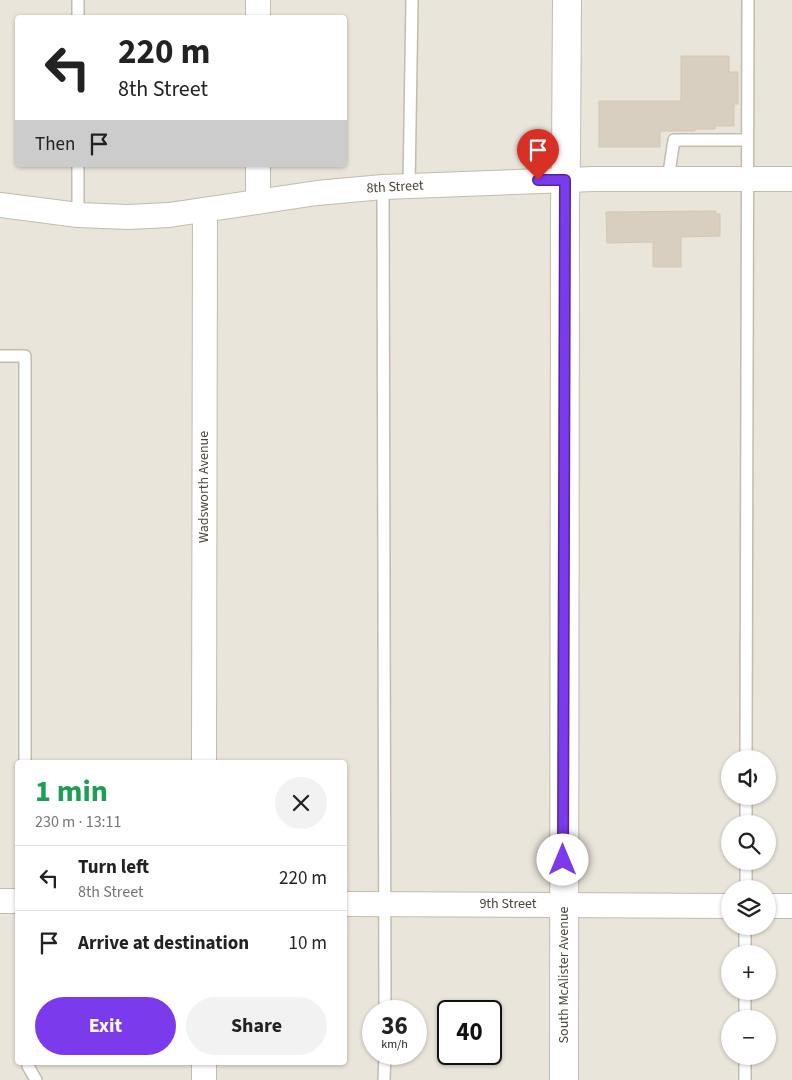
<!DOCTYPE html>
<html lang="en">
<head>
<meta charset="utf-8">
<style>
  :root { --surface:#fff; --page:#f2f2f2; --text:#222; --muted:#767676; --line:#e0e0e0; --accent:#7c3aed }
  body { margin:0; font-family:"Source Sans 3",sans-serif; background:var(--page); color:var(--text); height:100vh; display:flex; flex-direction:column; font-size:19px; white-space:nowrap }
  * { box-sizing:border-box; margin:0 }
  p { font-size:16px; color:var(--muted) }
  .icon { flex:none; width:28px; height:28px; fill:none; stroke:currentColor; stroke-width:2; stroke-linecap:round; stroke-linejoin:round }
  .map { position:relative; flex:1; overflow:hidden }
  .side { position:absolute; left:15px; top:760px; width:332px; height:305px; display:flex; flex-direction:column; background:var(--surface); border-radius:5px; box-shadow:0 1px 4px #0004 }
  .side>* { flex:none }
  .hud { position:absolute; left:15px; top:15px; width:332px; height:152px; border-radius:5px; box-shadow:0 1px 4px #0004; background:#fff; color:var(--text); overflow:hidden }
  .tools { position:absolute; left:721px; top:750px; display:grid; gap:10px }
  .tools a { display:grid; place-items:center; width:55px; height:55px; border-radius:50%; background:var(--surface); box-shadow:0 1px 4px #0004; font-size:25px }
  .speed { position:absolute; left:362px; top:1000px; display:flex; gap:10px; font-size:25px; font-weight:700; text-align:center }
  .speed>* { display:grid; place-content:center; width:65px; height:65px; border-radius:50%; background:var(--surface); box-shadow:0 1px 4px #0004; line-height:1 }
  .speed small { font-size:12px; font-weight:400 }
  .speed .limit { border:2px solid #111; border-radius:8px; background:#fff; color:#111 }
  .pin { position:absolute; display:grid; place-items:center; width:42px; height:42px; color:#fff; margin:-51px -21px; border-radius:50% 50% 50% 0; rotate:-45deg; box-shadow:0 0 5px #0007 }
  .pin .icon { rotate:45deg }
  .me { position:absolute; width:55px; margin:-28px; rotate:0deg; stroke-linejoin:round; filter:drop-shadow(0 0 4px #0008) }
  .turn { display:flex; align-items:center; gap:18px; height:105px; padding:0 20px; font-size:22px }
  .turn .icon { width:65px; height:65px; stroke-width:2.5 }
  .turn b { display:block; font-size:35px; line-height:42px }
  .then { display:flex; align-items:center; height:48px; padding:0 20px; background:#0003; gap:10px; font-size:19px }
  .round { display:grid; place-items:center; flex:none; width:52px; height:52px; border-radius:26px; background:var(--page) }
  .head { display:flex; align-items:center; justify-content:space-between; height:85px; padding:0 20px }
  h1 { font-size:30px; font-weight:700; line-height:38px; color:#1e9e55 }
  .cta { display:flex; gap:10px; margin-top:auto; padding:10px 20px }
  .cta a { flex:1; height:58px; border-radius:30px; background:var(--accent); color:#fff; font-size:20px; font-weight:700; line-height:58px; text-align:center }
  .cta a+a { background:var(--page); color:var(--text) }
  ul { padding:0; list-style:none }
  li { display:flex; align-items:center; gap:15px; height:65px; padding:0 20px; border-top:1px solid var(--line) }
  li div { flex:1 }
  li b { display:block; font-size:19px }
  li em { font-style:normal }
  .map>svg:first-child { display:block }
  .residential { fill:#eae5da; fill-rule:evenodd }
  .building { fill:#d8cfc1; stroke:#d3c7b4 }
  .lines { fill:none; stroke-linecap:round; stroke-linejoin:round }
  .service-casing { stroke:#c2bbae; stroke-width:14 }
  .minor-casing { stroke:#c2bbae; stroke-width:26 }
  .tertiary-casing { stroke:#c2bbae; stroke-width:30 }
  .service { stroke:#fff; stroke-width:11 }
  .minor { stroke:#fff; stroke-width:24 }
  .tertiary { stroke:#fff; stroke-width:28 }
  .route-casing { stroke:#51269a; stroke-width:12 }
  .route { stroke:#7c3aed; stroke-width:9 }
  .labels { text-anchor:middle; dominant-baseline:central; stroke-width:4; stroke-linejoin:round; paint-order:stroke }
  .street-label { font-size:14px; fill:#4b4439; stroke:#fff }
</style>
</head>
<body>
<div class="map">
<svg width="792" height="1080" viewBox="0 0 792 1080">
  <rect width="100%" height="100%" fill="#f6f3ec"/>
  <path class="residential" d="M 0,0 L 792,0 L 792,1080 L 0,1080 ZM 18,18 L 345,18 L 345,165 L 18,165 ZM 730,759 L 768,759 L 768,796 L 730,796 ZM 18,762 L 345,762 L 345,1062 L 18,1062 ZM 730,824 L 768,824 L 768,861 L 730,861 ZM 730,889 L 768,889 L 768,926 L 730,926 ZM 730,954 L 768,954 L 768,991 L 730,991 ZM 374,1011 L 416,1011 L 416,1054 L 374,1054 ZM 449,1011 L 491,1011 L 491,1054 L 449,1054 ZM 730,1019 L 768,1019 L 768,1056 L 730,1056 Z"/>
  <path class="building" d="M 681,56 L 729,56 L 729,72 L 738,72 L 738,104 L 734,104 L 734,126 L 715,126 L 715,129 L 695,129 L 695,131 L 660,131 L 660,147 L 599,147 L 599,101 L 681,101 Z
    M 716,211 L 716,214 L 720,214 L 720,236 L 681,237 L 681,267 L 653,267 L 653,242 L 607,243 L 606,212 Z"/>
  <g class="lines">
    <g class="service-casing">
      <path id="service" d="M 78,18 L 78,0
        M 668,179 L 674,140 L 747,140
        M 409,186 L 412,0
        M 383,187 L 385,1011
        M 78,215 L 78,165
        M 0,356 L 25,356 L 25,762
        M 746,759 L 748,0
        M 746,824 L 746,796
        M 746,889 L 746,861
        M 745,954 L 745,926
        M 745,1019 L 745,991
        M 28,1062 L 28,1066 L 36,1080
        M 384,1080 L 385,1054
        M 745,1080 L 745,1056"/>
    </g>
    <g class="minor-casing">
      <path id="minor" d="M 258,0 L 258,18
        M 258,202 L 258,165
        M 0,205 L 78,215 L 128,217 L 169,215 L 317,193 L 383,187 L 594,179 L 792,179
        M 204,762 L 205,211
        M 0,901 L 18,901
        M 345,904 L 730,906
        M 768,906 L 792,906
        M 204,1062 L 204,1080"/>
    </g>
    <g class="tertiary-casing">
      <path id="tertiary" d="M 564,1080 L 565,205 L 566,155 L 567,0"/>
    </g>
    <use href="#service" class="service"/>
    <use href="#minor" class="minor"/>
    <use href="#tertiary" class="tertiary"/>
  </g>
  <g class="lines">
    <g class="route-casing">
      <path id="route" d="M 538,180 L 565,180 L 563,860"/>
    </g>
    <use href="#route" class="route"/>
  </g>
  <g class="labels">
    <g class="street-label">
      <text transform="translate(395 187) rotate(-3)">8th Street</text>
      <text transform="translate(204 487) rotate(-90)">Wadsworth Avenue</text>
      <text x="508" y="904">9th Street</text>
      <text transform="translate(564 975) rotate(-90)">South McAlister Avenue</text>
    </g>
  </g>
</svg>
<div class="tools">
<a><svg class="icon" aria-label="sound" viewBox="0 0 24 24"><path d="M4 9h4l5-4v14l-5-4H4zM17 9q2 3 0 6"/></svg></a>
<a><svg class="icon" aria-label="search" viewBox="0 0 24 24"><circle cx="10" cy="10" r="6"/><path d="M15 15l6 6"/></svg></a>
<a><svg class="icon" aria-label="layers" viewBox="0 0 24 24"><path d="M12 4l9 5-9 5-9-5zM3 14l9 5 9-5"/></svg></a>
<a>+</a>
<a>−</a>
</div>
<div class="speed"><div>36<small>km/h</small></div><div class="limit">40</div></div>
<div class="pin" style="left:538px;top:180px;background:#d93025"><svg class="icon" aria-label="arrive" viewBox="0 0 24 24"><path d="M6 21V4h12l-3 4 3 4H6"/></svg></div>
<svg class="me" style="left:563px;top:860px" viewBox="-20 -20 40 40"><circle r="19" fill="#fff"/><path d="M0-13L10 11 0 6-10 11z" fill="#7c3aed"/></svg>
<div class="hud">
<div class="turn"><svg class="icon" aria-label="left" viewBox="0 0 24 24"><path d="M17 20v-9H6M10 6l-5 5 5 5"/></svg><div><b>220 m</b>8th Street</div></div>
<div class="then">Then<svg class="icon" aria-label="arrive" viewBox="0 0 24 24"><path d="M6 21V4h12l-3 4 3 4H6"/></svg></div>
</div>
<section class="side">
<div class="head"><div><h1>1 min</h1><p>230 m · 13:11</p></div><a class="round"><svg class="icon" aria-label="close" viewBox="0 0 24 24"><path d="M6 6l12 12M18 6L6 18"/></svg></a></div>
<ul>
<li><svg class="icon" aria-label="left" viewBox="0 0 24 24"><path d="M17 20v-9H6M10 6l-5 5 5 5"/></svg><div><b>Turn left</b><p>8th Street</p></div><em>220 m</em></li>
<li><svg class="icon" aria-label="arrive" viewBox="0 0 24 24"><path d="M6 21V4h12l-3 4 3 4H6"/></svg><div><b>Arrive at destination</b></div><em>10 m</em></li>
</ul>
<div class="cta"><a>Exit</a><a>Share</a></div>
</section>
</div>
</body>
</html>
